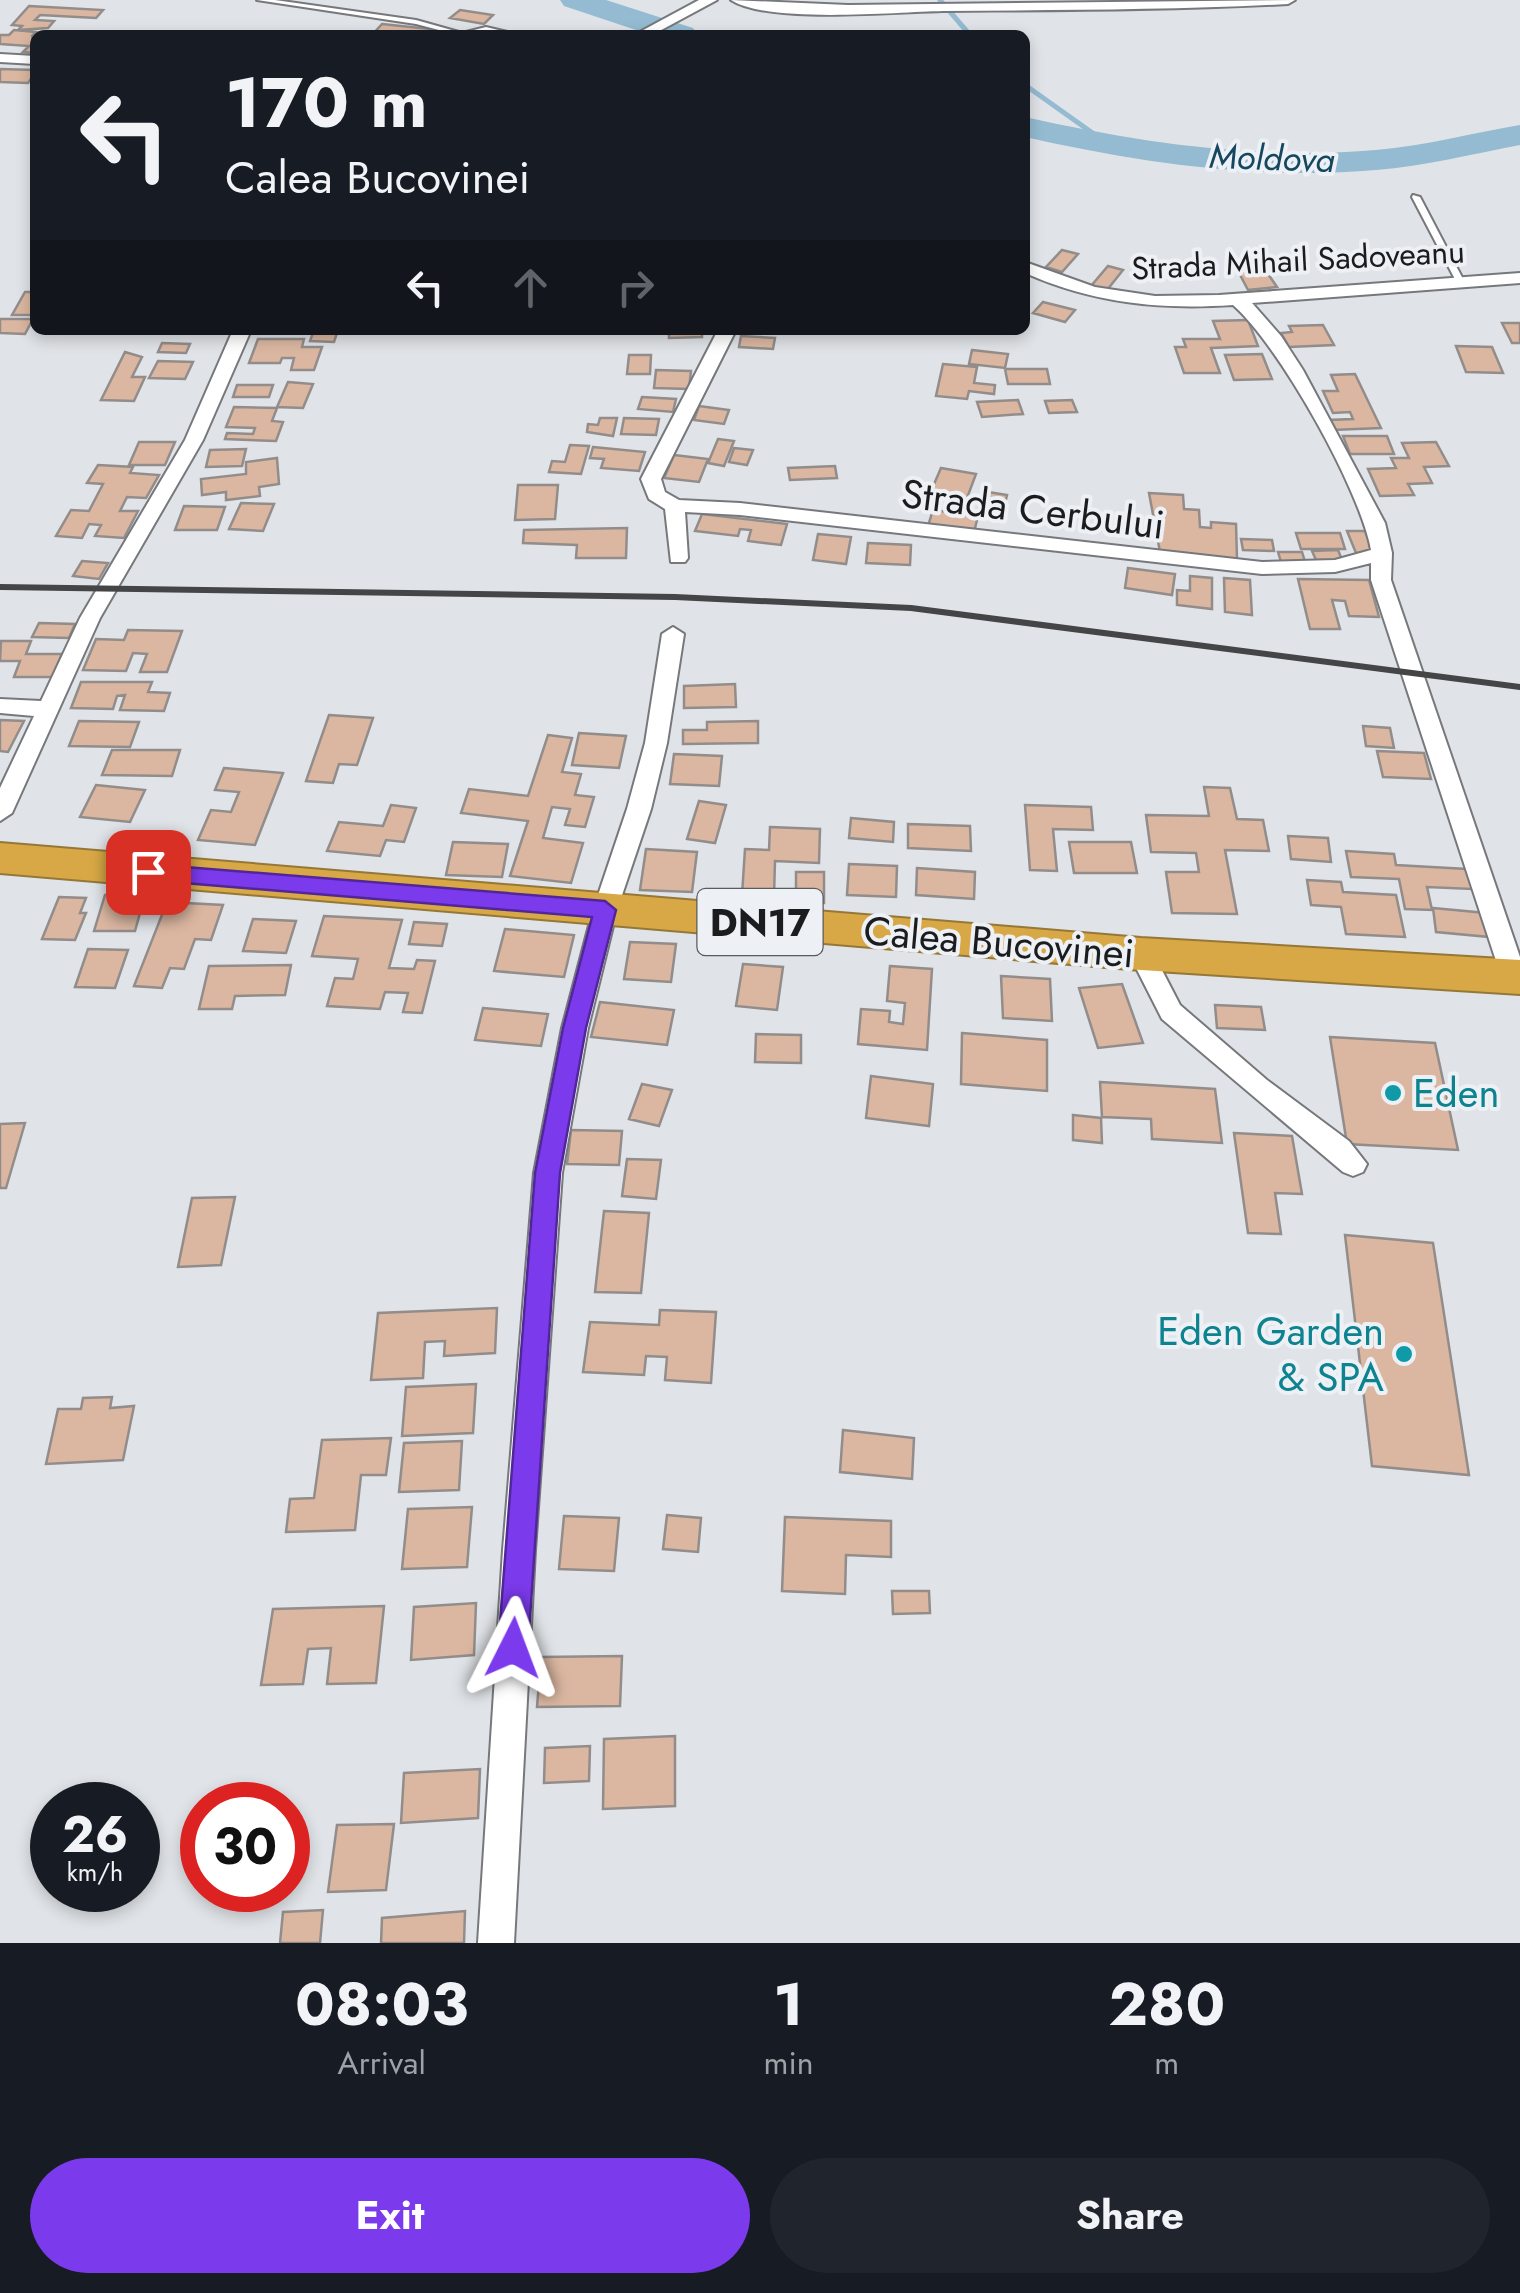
<!DOCTYPE html>
<html lang="en">
<head>
<meta charset="utf-8">
<style>
  :root { --surface:#171b24; --page:#20242c; --text:#f1f3f6; --muted:#9ea1a6; --accent:#7c3aed }
  body { margin:0; font-family:Jost,sans-serif; background:var(--page); color:var(--text); height:100vh; display:flex; flex-direction:column; font-size:38px; white-space:nowrap }
  * { box-sizing:border-box; margin:0 }
  p { font-size:32px; color:var(--muted) }
  .icon { flex:none; width:55px; height:55px; fill:none; stroke:currentColor; stroke-width:2; stroke-linecap:round; stroke-linejoin:round }
  .map { position:relative; height:1943px; overflow:hidden }
  .details { display:flex; flex-direction:column; background:var(--surface); flex:1 }
  .details>* { flex:none }
  .guide { position:absolute; left:30px; top:30px; width:1000px; height:305px; border-radius:15px; box-shadow:0 5px 15px #0003; background:#171b24; color:var(--text); overflow:hidden }
  .speed { position:absolute; left:30px; top:1782px; display:flex; gap:20px; font-size:50px; font-weight:700; text-align:center }
  .speed>* { display:grid; place-content:center; width:130px; height:130px; border-radius:50%; background:var(--surface); box-shadow:0 5px 15px #0003; line-height:1 }
  .speed small { font-size:25px; font-weight:400 }
  .speed .limit { border:15px solid #d22; background:#fff; color:#111 }
  .pin { position:absolute; display:grid; place-items:center; width:85px; height:85px; color:#fff; margin:-42px; border-radius:20px; box-shadow:0 5px 15px #0006 }
  .me { position:absolute; width:110px; margin:-55px; rotate:3deg; stroke-linejoin:round; filter:drop-shadow(0 0 8px #0008) }
  .turn { display:flex; align-items:center; gap:35px; height:210px; padding:0 30px; font-size:45px }
  .turn .icon { width:130px; height:130px; stroke-width:2.5 }
  .turn b { display:block; font-size:70px; line-height:85px }
  .lanes { display:flex; align-items:center; height:95px; padding:0 30px; background:#0003; justify-content:center; gap:50px; direction:ltr }
  .lanes .off { opacity:.35 }
  .eta { display:flex; justify-content:space-evenly; align-items:center; height:170px; text-align:center }
  .eta b { font-size:60px; font-weight:700; line-height:70px }
  .cta { display:flex; gap:20px; margin-top:auto; padding:20px 30px }
  .cta a { flex:1; height:115px; border-radius:60px; background:var(--accent); color:#fff; font-size:40px; font-weight:700; line-height:115px; text-align:center }
  .cta a+a { background:var(--page); color:var(--text) }
  .map>svg:first-child { display:block }
  .lines { fill:none; stroke-linecap:round; stroke-linejoin:round }
  .stream { stroke:#94bbd1; stroke-width:5 }
  .river { fill:#94bbd1; fill-rule:evenodd }
  .building { fill:#dbb7a1; stroke:#928d8b; stroke-width:2.5 }
  .lane-casing { stroke:#76787c; stroke-width:4 }
  .street-casing { stroke:#76787c; stroke-width:4 }
  .highway-casing { stroke:#957737; stroke-width:4 }
  .lane { fill:#fff; fill-rule:evenodd }
  .street { fill:#fff; fill-rule:evenodd }
  .highway { fill:#d7a845; fill-rule:evenodd }
  .rail { stroke:#444547; stroke-width:6 }
  .route { fill:#7c3aed; stroke:#51269a; stroke-width:2.5 }
  .culture-dot { fill:#0f9aa8; stroke:#edf0f5; stroke-width:4 }
  .labels { text-anchor:middle; dominant-baseline:central; stroke-width:8; stroke-linejoin:round; paint-order:stroke }
  .far-street-label { font-size:32px; fill:#1b1c1e; stroke:#edf0f5 }
  .far-water-label { font-size:35px; font-style:italic; fill:#15475f; stroke:#edf0f5 }
  .shield { fill:#edf0f5; stroke:#5a5c5e; stroke-width:2.5 }
  .shield-label { font-size:38px; font-weight:bold; fill:#1b1c1e }
  .street-label { font-size:40px; fill:#1b1c1e; stroke:#edf0f5 }
  .culture-label { font-size:40px; fill:#0d838f; stroke:#edf0f5; text-anchor:start }
</style>
</head>
<body>
<div class="map">
<svg width="1520" height="1943" viewBox="0 0 1520 1943">
  <rect width="100%" height="100%" fill="#e0e3e7"/>
  <g class="lines">
    <path class="stream" d="M 940,0 L 970,35
      M 1025,85 L 1115,149"/>
    <path class="river" d="M 560,0 L 606,0 L 693,28 L 698,35 L 651,35 L 564,6 Z
      M 1025,117 C 1141,143 1257,160 1376,150 C 1425,146 1472,133 1520,125 L 1520,145 C 1472,154 1425,166 1376,170 C 1257,180 1141,163 1025,137 Z"/>
  </g>
  <path class="building" d="M 29,6 L 103,10 L 96,18 L 40,15 L 35,20 L 54,21 L 48,28 L 18,30 L 22,26 L 12,25 Z
    M 460,10 L 493,15 L 484,24 L 450,18 Z
    M 382,24 L 440,30 L 437,35 L 372,35 Z
    M 14,30 L 36,32 L 32,36 L 35,53 L 23,52 L 29,46 L 0,44 L 0,35 L 9,35 Z
    M 0,69 L 35,70 L 35,73 L 28,83 L 0,82 Z
    M 1062,250 L 1078,254 L 1062,272 L 1046,267 Z
    M 1108,266 L 1123,270 L 1107,290 L 1091,286 Z
    M 1238,271 L 1266,271 L 1277,287 L 1248,290 Z
    M 25,292 L 35,292 L 35,315 L 12,315 Z
    M 1043,302 L 1075,310 L 1065,322 L 1033,313 Z
    M 0,319 L 33,319 L 25,334 L 0,333 Z
    M 1248,320 L 1258,346 L 1211,348 L 1220,373 L 1184,373 L 1175,347 L 1186,347 L 1183,339 L 1220,339 L 1213,321 Z
    M 1502,323 L 1520,323 L 1520,343 L 1512,343 Z
    M 1323,325 L 1334,345 L 1289,347 L 1281,333 L 1292,332 L 1289,326 Z
    M 314,330 L 338,330 L 334,342 L 310,341 Z
    M 669,330 L 702,330 L 702,337 L 669,338 Z
    M 741,336 L 775,338 L 773,349 L 739,347 Z
    M 258,339 L 304,339 L 302,347 L 322,347 L 314,370 L 291,370 L 294,358 L 282,358 L 280,363 L 249,363 Z
    M 162,343 L 190,344 L 186,353 L 158,352 Z
    M 1456,346 L 1492,347 L 1503,373 L 1466,372 Z
    M 972,350 L 1008,354 L 1005,368 L 969,364 Z
    M 125,352 L 142,357 L 132,377 L 145,377 L 134,401 L 101,400 Z
    M 1262,354 L 1272,379 L 1234,380 L 1225,355 Z
    M 629,355 L 651,355 L 650,374 L 627,374 Z
    M 158,361 L 193,362 L 185,379 L 149,378 Z
    M 943,364 L 977,367 L 974,383 L 995,385 L 994,394 L 969,391 L 967,399 L 936,396 Z
    M 1005,369 L 1047,369 L 1050,384 L 1008,384 Z
    M 656,370 L 691,371 L 689,389 L 654,388 Z
    M 1355,374 L 1381,428 L 1332,430 L 1328,420 L 1353,419 L 1350,412 L 1333,413 L 1323,391 L 1338,391 L 1331,375 Z
    M 288,382 L 313,384 L 303,408 L 277,407 Z
    M 237,385 L 273,385 L 269,397 L 233,397 Z
    M 642,397 L 676,399 L 673,412 L 638,409 Z
    M 1018,400 L 1023,414 L 982,417 L 977,402 Z
    M 1072,400 L 1077,412 L 1049,413 L 1045,401 Z
    M 699,406 L 729,410 L 724,424 L 694,420 Z
    M 234,407 L 277,408 L 272,421 L 283,422 L 276,441 L 225,439 L 227,433 L 253,434 L 255,428 L 226,427 Z
    M 600,418 L 617,418 L 613,436 L 587,432 L 588,424 L 598,425 Z
    M 624,418 L 659,419 L 656,435 L 621,434 Z
    M 1343,436 L 1387,436 L 1394,454 L 1350,454 Z
    M 718,439 L 734,441 L 724,466 L 708,463 Z
    M 139,442 L 175,442 L 165,465 L 129,465 Z
    M 1436,442 L 1449,466 L 1424,467 L 1432,483 L 1408,484 L 1414,495 L 1380,496 L 1368,469 L 1396,468 L 1391,458 L 1409,458 L 1402,443 Z
    M 570,445 L 589,446 L 581,474 L 549,472 L 552,461 L 565,462 Z
    M 593,447 L 645,452 L 639,471 L 601,468 L 604,459 L 590,458 Z
    M 734,448 L 753,450 L 747,465 L 729,462 Z
    M 246,449 L 242,466 L 206,467 L 210,450 Z
    M 674,455 L 708,459 L 699,482 L 664,478 Z
    M 277,458 L 279,484 L 259,487 L 260,496 L 226,500 L 226,492 L 202,495 L 201,479 L 246,474 L 246,462 Z
    M 98,465 L 133,467 L 130,473 L 159,475 L 146,498 L 127,497 L 120,511 L 138,511 L 124,538 L 95,536 L 101,525 L 89,524 L 82,538 L 56,536 L 71,510 L 89,511 L 103,484 L 87,483 Z
    M 835,466 L 837,478 L 790,480 L 788,468 Z
    M 941,468 L 976,474 L 967,498 L 931,491 Z
    M 518,485 L 558,485 L 555,519 L 515,520 Z
    M 982,491 L 1007,495 L 1002,516 L 978,513 Z
    M 1149,493 L 1183,495 L 1184,509 L 1199,510 L 1200,527 L 1211,528 L 1211,522 L 1236,524 L 1237,559 L 1160,552 Z
    M 241,503 L 274,504 L 263,531 L 229,529 Z
    M 184,506 L 225,507 L 217,530 L 175,530 Z
    M 933,510 L 978,516 L 974,532 L 928,526 Z
    M 702,514 L 787,524 L 781,545 L 748,541 L 751,530 L 740,529 L 738,536 L 695,531 Z
    M 627,528 L 626,558 L 576,558 L 577,545 L 523,543 L 524,530 Z
    M 1347,531 L 1365,531 L 1374,552 L 1356,553 Z
    M 1296,533 L 1340,533 L 1345,549 L 1301,549 Z
    M 818,534 L 851,537 L 846,564 L 813,560 Z
    M 1241,539 L 1272,540 L 1274,551 L 1243,550 Z
    M 868,543 L 911,545 L 910,565 L 866,563 Z
    M 1338,550 L 1342,560 L 1316,560 L 1312,551 Z
    M 1278,552 L 1302,552 L 1306,565 L 1282,565 Z
    M 82,561 L 108,563 L 99,579 L 73,576 Z
    M 1128,568 L 1175,574 L 1172,595 L 1125,588 Z
    M 1190,576 L 1212,578 L 1212,609 L 1177,605 L 1177,590 L 1190,591 Z
    M 1224,578 L 1250,580 L 1252,615 L 1225,612 Z
    M 1298,579 L 1369,580 L 1379,617 L 1349,616 L 1345,601 L 1332,600 L 1340,629 L 1310,629 Z
    M 39,623 L 75,624 L 69,638 L 32,637 Z
    M 128,630 L 182,631 L 167,672 L 140,672 L 147,654 L 133,653 L 126,671 L 83,670 L 96,639 L 124,640 Z
    M 1,641 L 31,641 L 26,654 L 62,654 L 52,677 L 14,677 L 20,661 L 0,661 Z
    M 81,682 L 152,682 L 148,692 L 170,693 L 164,711 L 120,710 L 125,695 L 117,696 L 113,709 L 71,708 Z
    M 735,684 L 736,707 L 684,708 L 684,686 Z
    M 329,715 L 373,718 L 357,765 L 339,764 L 333,783 L 306,781 Z
    M 0,720 L 24,721 L 8,752 L 0,751 Z
    M 79,721 L 139,722 L 130,747 L 69,746 Z
    M 758,721 L 758,743 L 683,744 L 683,730 L 707,730 L 707,722 Z
    M 1363,726 L 1390,728 L 1394,748 L 1366,746 Z
    M 579,733 L 626,736 L 619,768 L 572,765 Z
    M 548,735 L 572,738 L 562,772 L 581,774 L 575,795 L 594,797 L 585,827 L 565,825 L 570,809 L 552,807 L 543,838 L 583,843 L 571,883 L 510,876 L 528,821 L 461,813 L 469,789 L 528,796 Z
    M 112,750 L 180,750 L 172,776 L 102,775 Z
    M 1377,751 L 1424,753 L 1431,779 L 1383,777 Z
    M 674,754 L 722,756 L 719,786 L 670,784 Z
    M 224,768 L 283,773 L 255,845 L 198,840 L 211,810 L 231,812 L 239,792 L 215,790 Z
    M 96,785 L 145,790 L 130,822 L 80,817 Z
    M 1204,787 L 1230,788 L 1237,819 L 1263,820 L 1269,851 L 1225,850 L 1237,914 L 1172,913 L 1166,872 L 1199,872 L 1196,853 L 1151,852 L 1146,815 L 1209,816 Z
    M 699,801 L 726,805 L 715,843 L 687,839 Z
    M 391,805 L 416,808 L 404,842 L 386,840 L 380,856 L 327,851 L 339,822 L 383,826 Z
    M 1025,805 L 1091,807 L 1093,830 L 1053,829 L 1057,871 L 1030,870 Z
    M 851,818 L 894,822 L 893,842 L 849,838 Z
    M 908,824 L 970,826 L 971,851 L 908,848 Z
    M 770,827 L 820,829 L 819,863 L 775,861 L 774,896 L 742,895 L 745,849 L 769,850 Z
    M 1288,836 L 1328,838 L 1331,862 L 1291,859 Z
    M 453,842 L 508,844 L 502,877 L 446,875 Z
    M 1069,842 L 1131,842 L 1137,873 L 1074,873 Z
    M 646,849 L 697,852 L 692,892 L 640,890 Z
    M 1346,851 L 1394,854 L 1396,865 L 1467,869 L 1472,889 L 1427,887 L 1432,910 L 1405,909 L 1399,879 L 1351,877 Z
    M 849,864 L 897,866 L 896,897 L 847,895 Z
    M 917,868 L 975,872 L 974,899 L 916,895 Z
    M 796,872 L 824,872 L 824,903 L 796,902 Z
    M 1307,880 L 1341,882 L 1343,892 L 1396,895 L 1405,937 L 1346,934 L 1341,907 L 1311,905 Z
    M 105,895 L 145,895 L 135,931 L 94,931 Z
    M 59,897 L 86,898 L 80,913 L 86,913 L 75,940 L 42,939 Z
    M 167,902 L 223,905 L 211,940 L 195,939 L 184,969 L 170,968 L 162,988 L 134,986 Z
    M 1433,908 L 1486,913 L 1490,937 L 1436,932 Z
    M 324,916 L 402,920 L 389,968 L 414,969 L 417,960 L 435,961 L 422,1013 L 403,1012 L 408,993 L 385,992 L 380,1009 L 327,1006 L 335,978 L 353,979 L 358,959 L 312,956 Z
    M 253,919 L 296,921 L 286,953 L 243,951 Z
    M 414,922 L 447,924 L 442,946 L 409,944 Z
    M 505,929 L 574,935 L 564,977 L 494,971 Z
    M 630,942 L 676,944 L 671,982 L 624,979 Z
    M 88,949 L 128,950 L 115,988 L 75,987 Z
    M 743,964 L 783,967 L 777,1010 L 736,1006 Z
    M 291,965 L 285,995 L 235,996 L 232,1009 L 199,1009 L 209,966 Z
    M 890,966 L 932,969 L 927,1050 L 858,1044 L 861,1009 L 890,1011 L 889,1022 L 903,1024 L 905,1003 L 887,1001 Z
    M 1001,976 L 1050,979 L 1052,1021 L 1003,1018 Z
    M 1122,984 L 1143,1043 L 1098,1048 L 1079,988 Z
    M 600,1002 L 674,1010 L 667,1045 L 591,1037 Z
    M 1215,1005 L 1261,1007 L 1265,1030 L 1217,1028 Z
    M 483,1008 L 548,1014 L 541,1046 L 475,1040 Z
    M 962,1033 L 1047,1040 L 1047,1091 L 961,1084 Z
    M 756,1034 L 801,1035 L 801,1063 L 755,1062 Z
    M 1330,1037 L 1435,1043 L 1458,1150 L 1347,1144 Z
    M 871,1076 L 933,1084 L 929,1126 L 866,1118 Z
    M 1100,1082 L 1215,1089 L 1222,1143 L 1152,1139 L 1151,1119 L 1102,1117 Z
    M 642,1084 L 672,1090 L 659,1126 L 629,1119 Z
    M 1073,1115 L 1101,1118 L 1102,1143 L 1073,1140 Z
    M 25,1123 L 6,1188 L 0,1188 L 0,1124 Z
    M 571,1130 L 622,1131 L 619,1165 L 567,1164 Z
    M 1234,1133 L 1292,1136 L 1302,1194 L 1275,1193 L 1281,1234 L 1248,1233 Z
    M 627,1159 L 661,1160 L 656,1199 L 622,1196 Z
    M 235,1197 L 221,1265 L 178,1267 L 192,1198 Z
    M 604,1211 L 649,1213 L 641,1293 L 595,1292 Z
    M 1345,1235 L 1433,1243 L 1469,1475 L 1372,1466 Z
    M 497,1308 L 495,1353 L 444,1356 L 445,1341 L 425,1342 L 423,1378 L 371,1380 L 378,1313 Z
    M 660,1310 L 716,1312 L 711,1383 L 665,1380 L 667,1357 L 646,1356 L 644,1375 L 583,1372 L 590,1322 L 659,1325 Z
    M 476,1384 L 473,1433 L 402,1436 L 406,1387 Z
    M 112,1397 L 110,1408 L 134,1406 L 123,1460 L 46,1464 L 58,1409 L 81,1409 L 83,1398 Z
    M 843,1430 L 914,1438 L 912,1479 L 840,1472 Z
    M 391,1438 L 386,1475 L 361,1475 L 355,1530 L 286,1532 L 290,1499 L 314,1498 L 322,1440 Z
    M 462,1441 L 459,1490 L 399,1492 L 404,1443 Z
    M 472,1507 L 467,1567 L 402,1569 L 408,1509 Z
    M 667,1515 L 701,1518 L 698,1552 L 663,1549 Z
    M 564,1516 L 619,1518 L 614,1571 L 559,1569 Z
    M 785,1517 L 891,1521 L 891,1557 L 846,1555 L 845,1594 L 782,1591 Z
    M 892,1591 L 929,1591 L 930,1613 L 893,1614 Z
    M 476,1603 L 474,1655 L 411,1660 L 414,1607 Z
    M 384,1606 L 376,1683 L 327,1684 L 331,1648 L 308,1649 L 303,1684 L 261,1685 L 273,1609 Z
    M 622,1656 L 620,1706 L 537,1707 L 541,1657 Z
    M 675,1736 L 675,1806 L 603,1809 L 604,1739 Z
    M 590,1746 L 589,1781 L 544,1783 L 545,1748 Z
    M 480,1769 L 478,1818 L 401,1823 L 404,1773 Z
    M 394,1824 L 386,1890 L 328,1892 L 337,1825 Z
    M 323,1910 L 320,1943 L 280,1943 L 283,1912 Z
    M 465,1911 L 464,1943 L 381,1943 L 382,1918 Z"/>
  <g class="lines">
    <g class="lane-casing">
      <path id="lane" d="M 257,0 L 275,0 L 416,20 L 466,34 L 458,35 L 416,24 Z
        M 1413,195 L 1420,197 L 1465,283 L 1464,285 L 1457,283 L 1412,197 Z"/>
    </g>
    <g class="street-casing">
      <path id="street" d="M 699,0 L 717,0 L 652,35 L 634,35 Z
        M 731,0 L 848,5 L 1295,0 L 1288,4 C 1173,10 1058,10 943,11 C 896,12 768,24 731,0 Z
        M 486,27 L 520,35 L 454,35 Z
        M 0,54 L 35,56 L 35,64 L 0,62 Z
        M 1025,262 L 1095,287 L 1155,296 L 1219,295 L 1520,273 L 1520,283 L 1252,303 L 1281,336 L 1303,370 L 1385,523 L 1392,553 L 1391,580 L 1520,957 L 1520,984 L 1505,983 L 1501,976 L 1371,580 L 1371,563 L 1335,572 L 1262,574 L 740,515 L 685,512 L 688,558 L 685,562 L 671,562 L 665,509 L 649,499 L 641,479 L 718,330 L 736,330 L 661,479 L 665,492 L 679,500 L 740,503 L 1262,562 L 1335,560 L 1371,550 C 1360,489 1279,345 1233,305 C 1159,310 1093,303 1025,273 Z
        M 233,330 L 251,330 L 203,440 L 100,618 L 12,813 L 0,821 L 0,788 L 34,716 L 0,713 L 0,699 L 41,701 L 80,618 L 185,440 Z
        M 673,627 L 684,634 L 667,743 L 651,809 L 617,910 L 588,1028 L 562,1173 L 535,1550 L 514,1943 L 478,1943 L 503,1550 L 534,1173 L 562,1028 L 593,910 L 627,809 L 645,743 L 662,634 Z
        M 1141,944 L 1150,947 L 1180,1005 L 1267,1080 L 1349,1141 L 1367,1164 L 1363,1172 L 1353,1176 L 1343,1172 L 1162,1019 L 1129,954 L 1132,947 Z"/>
    </g>
    <g class="highway-casing">
      <path id="highway" d="M 0,843 L 1141,938 L 1520,960 L 1520,994 L 1141,970 L 0,873 Z"/>
    </g>
    <use href="#lane" class="lane"/>
    <use href="#street" class="street"/>
    <use href="#highway" class="highway"/>
    <path class="rail" d="M 0,587 L 675,597 L 911,608 L 1520,687"/>
  </g>
  <path class="route" d="M 148,864 L 605,901 L 616,910 L 586,1028 L 560,1173 L 528,1648 L 524,1659 L 513,1663 L 503,1659 L 498,1648 L 535,1173 L 563,1028 L 592,917 L 148,880 L 138,872 Z"/>
  <g class="culture-dot">
    <circle cx="1393" cy="1093" r="10"/>
    <circle cx="1404" cy="1354" r="10"/>
  </g>
  <g class="labels">
    <g class="far-street-label">
      <text transform="translate(1298 260) rotate(-3)">Strada Mihail Sadoveanu</text>
    </g>
    <g class="far-water-label">
      <text transform="translate(1272 158) rotate(2)">Moldova</text>
    </g>
    <rect class="shield" x="697.5" y="889" width="125" height="66" rx="8"/>
    <g class="shield-label">
      <text x="760" y="922">DN17</text>
    </g>
    <g class="street-label">
      <text transform="translate(1033 509) rotate(7)">Strada Cerbului</text>
      <text transform="translate(999 942) rotate(5)">Calea Bucovinei</text>
    </g>
    <g class="culture-label">
      <text x="1413" y="1093">Eden</text>
      <text x="1384" y="1331" text-anchor="end">Eden Garden<tspan x="1384" dy="46">&amp; SPA</tspan></text>
    </g>
  </g>
</svg>
<div class="speed"><div>26<small>km/h</small></div><div class="limit">30</div></div>
<div class="pin" style="left:148px;top:872px;background:#d93025"><svg class="icon" aria-label="arrive" viewBox="0 0 24 24"><path d="M6 21V4h12l-3 4 3 4H6"/></svg></div>
<svg class="me" style="left:513px;top:1648px" viewBox="-20 -20 40 40"><path d="M0-17L14 15 0 8-14 15z" fill="#7c3aed" stroke="#fff" stroke-width="4"/></svg>
<div class="guide">
<div class="turn"><svg class="icon" aria-label="left" viewBox="0 0 24 24"><path d="M17 20v-9H6M10 6l-5 5 5 5"/></svg><div><b>170 m</b>Calea Bucovinei</div></div>
<div class="lanes"><svg class="icon" aria-label="left" viewBox="0 0 24 24"><path d="M17 20v-9H6M10 6l-5 5 5 5"/></svg><svg class="icon off" aria-label="ahead" viewBox="0 0 24 24"><path d="M12 20V5M6 11l6-6 6 6"/></svg><svg class="icon off" aria-label="right" viewBox="0 0 24 24"><path d="M7 20v-9h11M14 6l5 5-5 5"/></svg></div>
</div>
</div>
<section class="details">
<div class="eta">
<div><b>08:03</b><p>Arrival</p></div>
<div><b>1</b><p>min</p></div>
<div><b>280</b><p>m</p></div>
</div>
<div class="cta"><a>Exit</a><a>Share</a></div>
</section>
</body>
</html>
